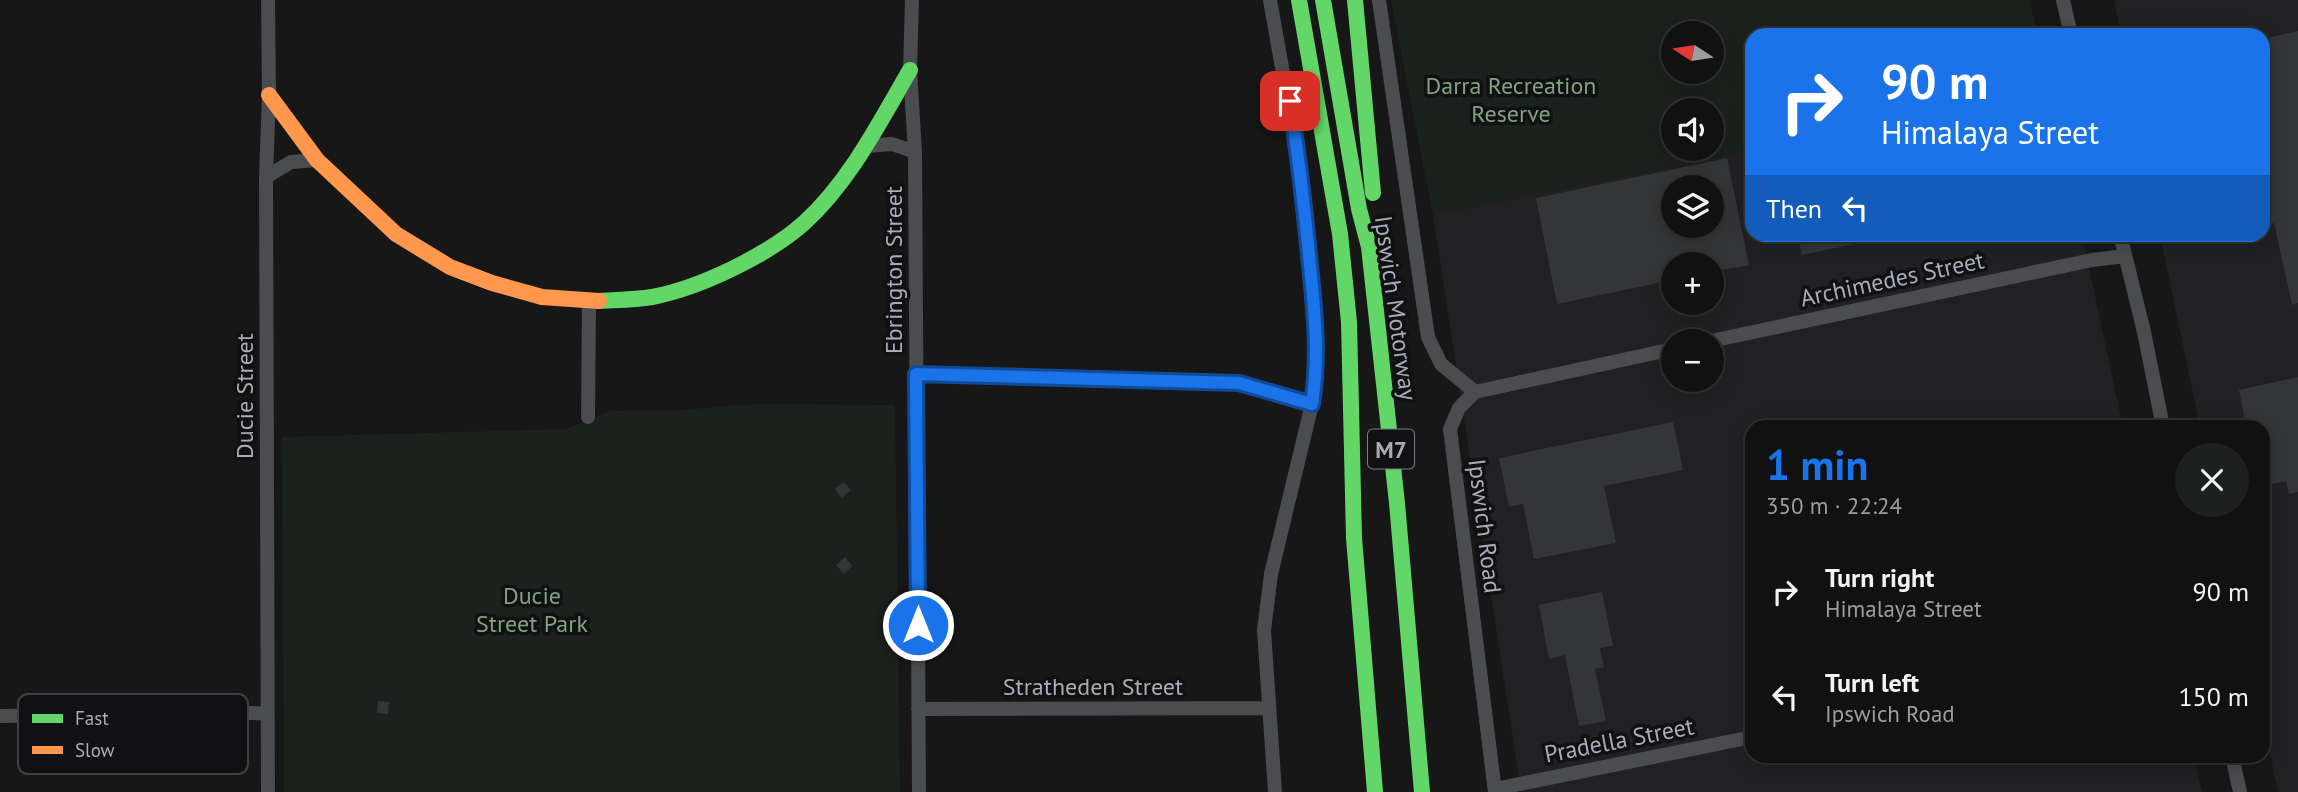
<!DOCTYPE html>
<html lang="en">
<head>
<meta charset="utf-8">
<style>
  :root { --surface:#111; --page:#1e1f1f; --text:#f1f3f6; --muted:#9c9d9f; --line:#303131; --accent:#1a73e8 }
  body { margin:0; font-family:"PT Sans",sans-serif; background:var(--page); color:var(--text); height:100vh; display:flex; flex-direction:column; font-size:26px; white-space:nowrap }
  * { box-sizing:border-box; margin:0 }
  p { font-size:23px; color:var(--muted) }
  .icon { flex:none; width:38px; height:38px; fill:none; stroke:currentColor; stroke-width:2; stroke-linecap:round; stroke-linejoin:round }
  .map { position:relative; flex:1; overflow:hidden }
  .sheet { position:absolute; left:1745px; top:420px; width:525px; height:343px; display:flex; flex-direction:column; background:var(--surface); border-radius:21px; box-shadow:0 4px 18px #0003,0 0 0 2px var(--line) }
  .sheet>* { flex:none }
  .guide { position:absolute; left:1745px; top:28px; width:525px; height:214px; border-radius:21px; box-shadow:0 4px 18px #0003,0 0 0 2px var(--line); background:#1a73e8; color:#fff; overflow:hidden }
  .needle { width:46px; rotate:282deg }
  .buttons { position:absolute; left:1661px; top:21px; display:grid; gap:14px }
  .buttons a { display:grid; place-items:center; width:63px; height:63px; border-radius:50%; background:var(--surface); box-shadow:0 4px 18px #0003,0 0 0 2px var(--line); font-size:35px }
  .pin { position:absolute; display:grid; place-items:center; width:60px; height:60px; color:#fff; margin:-30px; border-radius:14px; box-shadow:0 4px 10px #0006 }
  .me { position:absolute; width:77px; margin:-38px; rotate:0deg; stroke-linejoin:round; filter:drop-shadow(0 0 5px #0008) }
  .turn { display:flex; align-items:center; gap:24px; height:147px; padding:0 21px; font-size:32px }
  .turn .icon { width:91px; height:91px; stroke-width:2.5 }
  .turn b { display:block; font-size:49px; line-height:60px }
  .then { display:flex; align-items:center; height:66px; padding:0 21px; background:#0003; gap:14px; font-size:26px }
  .round { display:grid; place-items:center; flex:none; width:74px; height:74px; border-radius:37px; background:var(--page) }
  .headline { display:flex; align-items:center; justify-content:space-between; height:119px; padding:0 21px }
  h1 { font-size:42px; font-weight:700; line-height:52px; color:var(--accent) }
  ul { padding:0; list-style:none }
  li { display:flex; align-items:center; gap:21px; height:105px; padding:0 21px }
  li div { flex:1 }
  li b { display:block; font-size:26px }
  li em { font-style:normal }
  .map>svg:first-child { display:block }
  .built { fill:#212124; fill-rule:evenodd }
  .green { fill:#1b211c; fill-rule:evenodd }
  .building { fill:#343537; fill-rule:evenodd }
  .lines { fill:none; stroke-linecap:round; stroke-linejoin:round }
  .street { stroke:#4b4c50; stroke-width:14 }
  .fast { stroke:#63d668; stroke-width:16 }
  .slow { stroke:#ff974d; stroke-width:16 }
  .route-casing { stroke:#114b97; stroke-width:18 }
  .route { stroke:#1a73e8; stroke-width:12 }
  .labels { text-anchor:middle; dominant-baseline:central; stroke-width:7; stroke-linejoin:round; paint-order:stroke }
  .shield { fill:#111113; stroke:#7b7e86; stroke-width:2 }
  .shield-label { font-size:23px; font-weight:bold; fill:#a8adb8 }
  .park-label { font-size:24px; fill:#7fa381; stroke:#111113 }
  .street-label { font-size:24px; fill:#a8adb8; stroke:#111113 }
  .key { fill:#111113; stroke:#3e4045; stroke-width:2 }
  .key-label { font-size:19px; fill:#a8adb8 }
</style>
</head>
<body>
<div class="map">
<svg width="2298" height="792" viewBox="0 0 2298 792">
  <rect width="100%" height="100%" fill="#171717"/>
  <path class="built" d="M 2114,0 L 2298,0 L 2298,792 L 2278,792 L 2263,721 L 2263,427 L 2200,427 L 2160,235 L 2263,234 L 2263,35 L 2121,35 Z
    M 1752,150 L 1752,234 L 2082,235 L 2123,427 L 1752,427 L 1752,756 L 2194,756 L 2202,792 L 1521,792 L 1433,215 ZM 1673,187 L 1712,187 L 1712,226 L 1673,226 ZM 1673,264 L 1712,264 L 1712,303 L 1673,303 ZM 1673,341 L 1712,341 L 1712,380 L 1673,380 Z"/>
  <path class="green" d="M 1391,0 L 2029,0 L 2038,35 L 1752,35 L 1752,150 L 1433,215 ZM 1673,33 L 1712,33 L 1712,72 L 1673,72 ZM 1673,110 L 1712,110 L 1712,149 L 1673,149 Z
    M 755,404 L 895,405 L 900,792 L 284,792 L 282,437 L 566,429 L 610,411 L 679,410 Z"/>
  <path class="building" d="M 2298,31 L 2298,303 L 2292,305 L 2274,223 L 2263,225 L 2263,39 Z
    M 1727,158 L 1749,265 L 1712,272 L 1712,264 L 1673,264 L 1673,280 L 1557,304 L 1536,198 ZM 1673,187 L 1712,187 L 1712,226 L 1673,226 Z
    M 1797,234 L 1893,234 L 1893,236 L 1802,255 Z
    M 2298,377 L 2298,492 L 2289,494 L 2286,481 L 2263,486 L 2263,427 L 2246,427 L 2239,390 Z
    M 1673,422 L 1683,470 L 1604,486 L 1616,543 L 1534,559 L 1523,504 L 1509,507 L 1499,458 Z
    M 844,482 L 851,490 L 842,498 L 835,489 Z
    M 845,557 L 852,566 L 844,574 L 836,565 Z
    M 1602,592 L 1613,646 L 1600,648 L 1604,667 L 1595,669 L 1606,721 L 1579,726 L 1565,655 L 1549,659 L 1539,605 Z
    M 378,701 L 389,702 L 388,714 L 377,713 Z"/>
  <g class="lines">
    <path class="street" d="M 912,0 L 910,70 L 915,152 L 919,792
      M 1270,0 L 1301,174 L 1317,335 L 1316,380 L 1312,404 L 1271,574 L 1264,630 L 1275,792
      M 1379,0 L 1428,337 L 1441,364 L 1475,392
      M 2063,0 L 2071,35
      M 866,146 L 892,144 L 915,152
      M 266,177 L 291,162 L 317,160
      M 2120,234 L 2144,332 L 2163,427
      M 1711,341 L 2092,260 L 2125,256
      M 916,374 L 1239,383 L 1312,404
      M 1475,392 L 1459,408 L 1450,429 L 1495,792
      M 1475,392 L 1673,349
      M 588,417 L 589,302
      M 918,709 L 1268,708
      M 0,716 L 267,713
      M 2232,756 L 2240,792
      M 1495,789 L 1752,737
      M 268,792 L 266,177 L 269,95 L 268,0"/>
    <path class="fast" d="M 1299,0 L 1340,234 L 1349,322 L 1354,538 L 1375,792
      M 1323,0 L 1359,209 L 1369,247 L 1397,503 L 1422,792
      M 1355,0 L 1373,193
      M 599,301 C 616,300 635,300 652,297 C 700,288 768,255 804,223 C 850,181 879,123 910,70"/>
    <path class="slow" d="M 269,95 L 317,160 L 396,234 L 450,267 L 492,283 L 542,297 L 599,301"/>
  </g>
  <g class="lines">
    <g class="route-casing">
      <path id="route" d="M 918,625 L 916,374 L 1239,383 L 1312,404 C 1320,352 1314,307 1309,255 C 1304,204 1298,153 1290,101"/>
    </g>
    <use href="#route" class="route"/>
  </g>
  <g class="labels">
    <rect class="shield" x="1368" y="429.5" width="46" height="39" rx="5"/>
    <g class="shield-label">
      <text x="1391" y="449">M7</text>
    </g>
    <g class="park-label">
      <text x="1511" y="85">Darra Recreation<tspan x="1511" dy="28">Reserve</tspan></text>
      <text x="532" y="595">Ducie<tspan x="532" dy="28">Street Park</tspan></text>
    </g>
    <g class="street-label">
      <text transform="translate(893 270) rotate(-90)">Ebrington Street</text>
      <text transform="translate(1892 279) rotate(-12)">Archimedes Street</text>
      <text transform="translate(1396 308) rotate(82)">Ipswich Motorway</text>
      <text transform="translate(244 396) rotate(-90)">Ducie Street</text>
      <text transform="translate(1485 526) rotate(83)">Ipswich Road</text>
      <text x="1093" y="686">Stratheden Street</text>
      <text transform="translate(1619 740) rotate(-11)">Pradella Street</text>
    </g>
  </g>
  <rect x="18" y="694" width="230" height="80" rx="10" class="key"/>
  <rect x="32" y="714" width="31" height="9" fill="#63d668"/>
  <rect x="32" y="746" width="31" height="8" fill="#ff974d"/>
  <g class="key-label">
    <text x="75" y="725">Fast</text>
    <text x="75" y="757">Slow</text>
  </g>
</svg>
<div class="buttons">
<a><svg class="needle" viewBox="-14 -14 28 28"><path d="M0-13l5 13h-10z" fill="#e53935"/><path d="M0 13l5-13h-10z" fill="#9c9d9f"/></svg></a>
<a><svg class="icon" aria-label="sound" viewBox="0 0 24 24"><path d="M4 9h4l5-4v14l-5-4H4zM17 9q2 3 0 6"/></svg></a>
<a><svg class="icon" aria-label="layers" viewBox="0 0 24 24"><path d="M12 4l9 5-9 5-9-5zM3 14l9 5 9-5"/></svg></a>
<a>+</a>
<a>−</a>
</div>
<div class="pin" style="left:1290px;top:101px;background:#d93025"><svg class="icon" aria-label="arrive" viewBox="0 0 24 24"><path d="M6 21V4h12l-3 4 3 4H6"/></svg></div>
<svg class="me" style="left:918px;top:625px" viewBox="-20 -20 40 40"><circle r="17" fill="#1a73e8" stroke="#fff" stroke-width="3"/><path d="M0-11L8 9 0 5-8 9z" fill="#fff"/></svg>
<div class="guide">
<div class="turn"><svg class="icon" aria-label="right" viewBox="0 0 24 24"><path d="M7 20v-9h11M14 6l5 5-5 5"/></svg><div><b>90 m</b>Himalaya Street</div></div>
<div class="then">Then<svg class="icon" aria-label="left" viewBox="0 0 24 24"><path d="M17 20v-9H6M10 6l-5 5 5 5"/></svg></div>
</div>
<section class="sheet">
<div class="headline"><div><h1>1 min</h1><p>350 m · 22:24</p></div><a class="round"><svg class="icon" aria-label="close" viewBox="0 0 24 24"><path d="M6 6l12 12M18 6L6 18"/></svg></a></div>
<ul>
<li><svg class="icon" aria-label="right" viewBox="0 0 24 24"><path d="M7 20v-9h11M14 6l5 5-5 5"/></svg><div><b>Turn right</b><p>Himalaya Street</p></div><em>90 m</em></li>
<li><svg class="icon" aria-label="left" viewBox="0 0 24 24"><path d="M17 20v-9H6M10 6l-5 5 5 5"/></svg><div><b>Turn left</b><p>Ipswich Road</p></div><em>150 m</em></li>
</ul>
</section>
</div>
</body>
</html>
